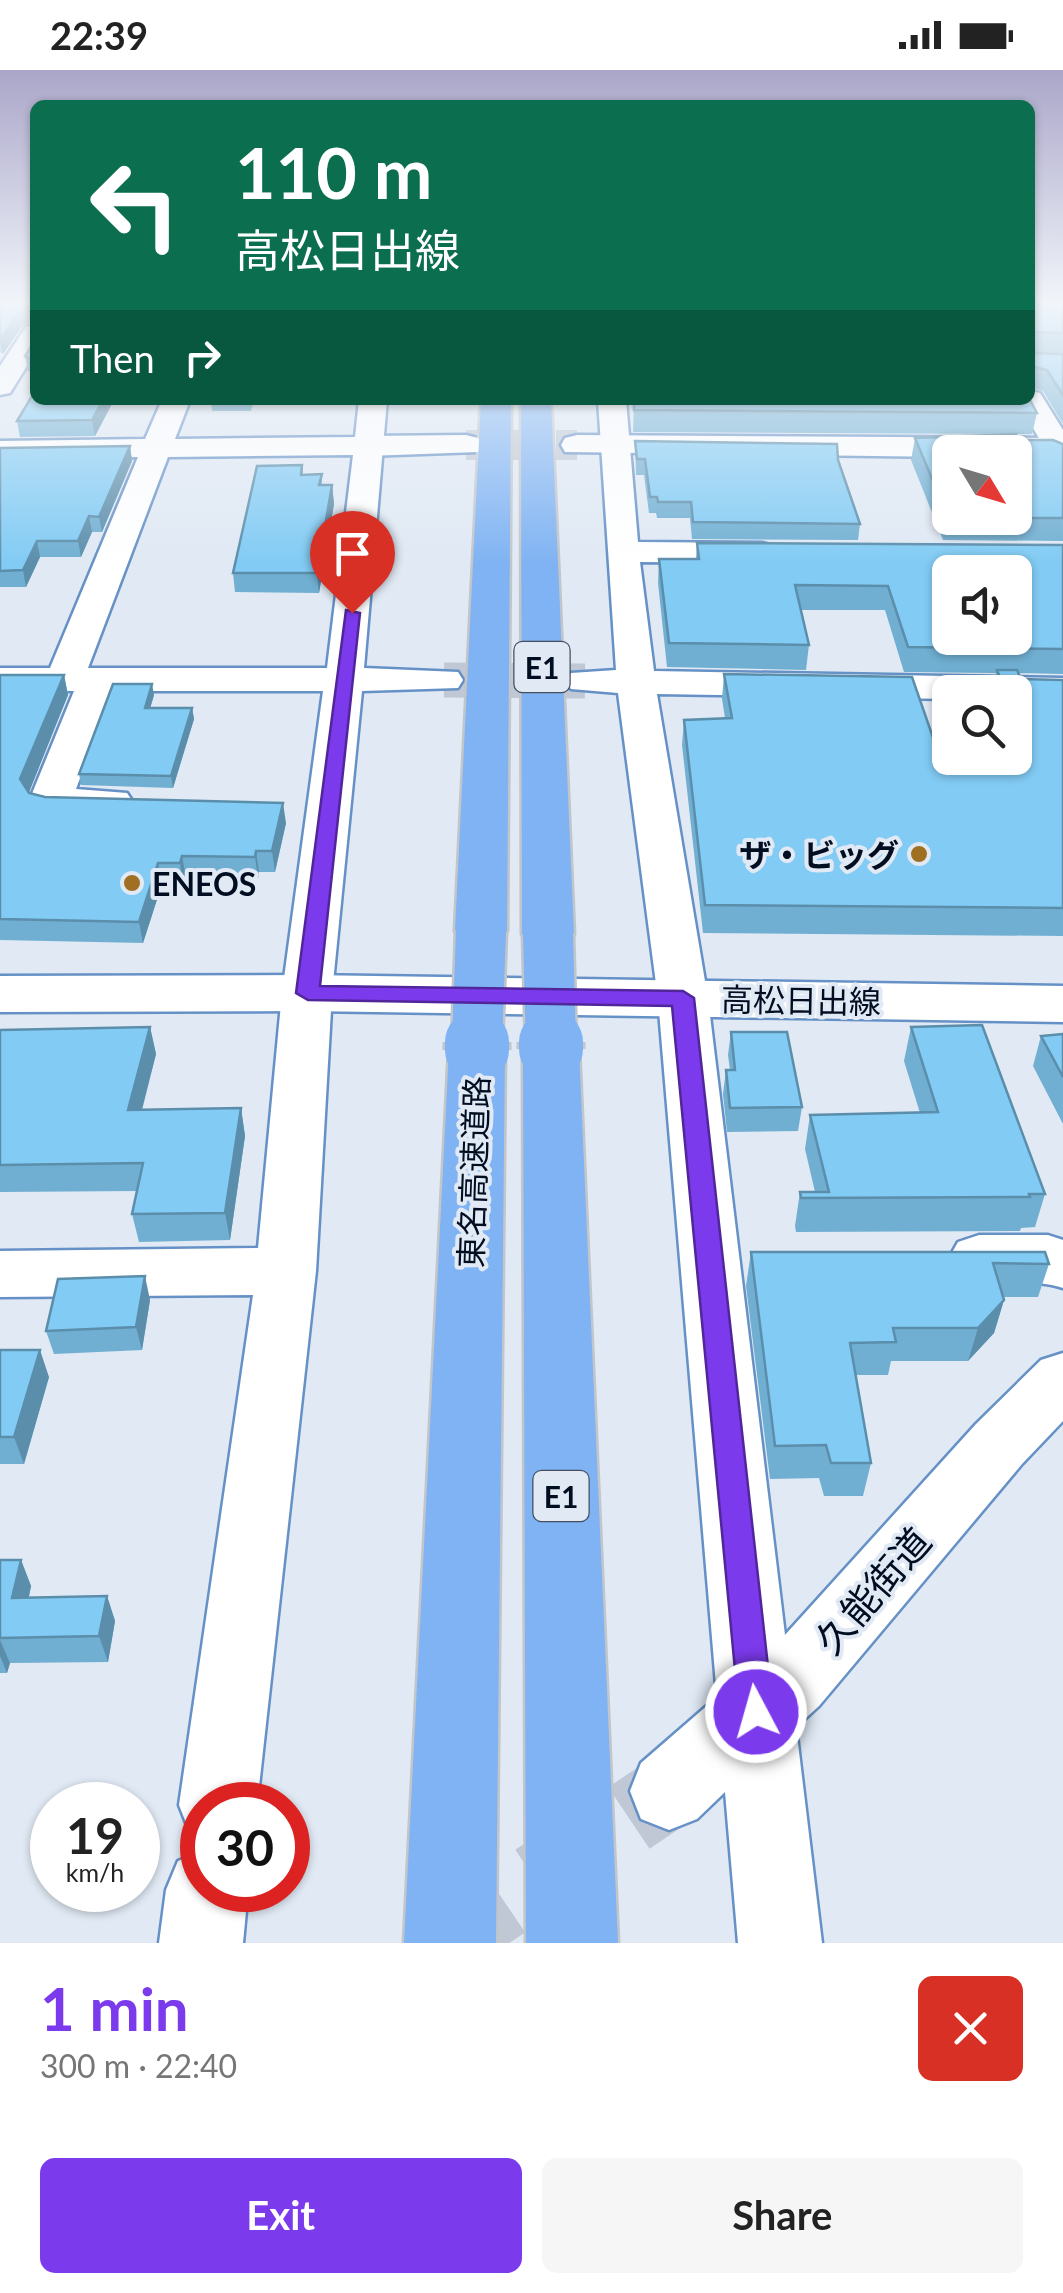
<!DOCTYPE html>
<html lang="en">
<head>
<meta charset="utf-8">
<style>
  :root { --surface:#fff; --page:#f6f6f6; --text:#222; --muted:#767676; --accent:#7c3aed }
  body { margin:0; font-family:Lato,"Noto Sans JP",sans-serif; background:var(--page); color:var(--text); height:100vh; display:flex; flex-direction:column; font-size:38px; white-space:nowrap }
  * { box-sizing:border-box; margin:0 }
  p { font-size:32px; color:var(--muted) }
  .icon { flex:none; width:55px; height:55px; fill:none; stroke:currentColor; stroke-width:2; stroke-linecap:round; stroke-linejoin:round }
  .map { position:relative; height:1873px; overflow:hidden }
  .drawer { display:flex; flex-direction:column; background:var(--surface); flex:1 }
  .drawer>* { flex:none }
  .guide { position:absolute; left:30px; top:30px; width:1005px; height:305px; border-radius:15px; box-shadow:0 2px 8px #0004; background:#0b6e4f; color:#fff; overflow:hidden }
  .needle { width:65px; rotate:128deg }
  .fabs { position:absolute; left:932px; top:365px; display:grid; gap:20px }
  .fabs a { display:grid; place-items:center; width:100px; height:100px; border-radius:15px; background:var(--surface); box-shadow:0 2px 8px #0004; font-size:50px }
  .speed { position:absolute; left:30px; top:1712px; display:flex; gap:20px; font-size:50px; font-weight:700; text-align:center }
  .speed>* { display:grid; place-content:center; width:130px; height:130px; border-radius:50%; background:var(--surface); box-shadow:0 2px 8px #0004; line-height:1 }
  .speed small { font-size:25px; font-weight:400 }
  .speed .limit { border:15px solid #d22; background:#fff; color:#111 }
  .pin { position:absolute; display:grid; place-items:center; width:85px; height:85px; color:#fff; margin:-102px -42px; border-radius:50% 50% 50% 0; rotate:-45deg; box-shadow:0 0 10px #0007 }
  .pin .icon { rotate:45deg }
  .me { position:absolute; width:110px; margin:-55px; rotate:354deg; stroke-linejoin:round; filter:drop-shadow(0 0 8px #0008) }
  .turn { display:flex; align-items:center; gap:35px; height:210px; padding:0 40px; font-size:45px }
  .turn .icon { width:130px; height:130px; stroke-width:2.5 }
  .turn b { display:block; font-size:70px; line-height:85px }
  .then { display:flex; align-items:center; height:95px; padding:0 40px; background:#0003; gap:20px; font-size:38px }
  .round { display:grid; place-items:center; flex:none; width:105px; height:105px; border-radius:15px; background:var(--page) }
  .overview { display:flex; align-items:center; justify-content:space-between; height:170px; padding:0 40px }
  h1 { font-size:60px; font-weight:700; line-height:75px; color:var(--accent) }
  .cta { display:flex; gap:20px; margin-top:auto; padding:20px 40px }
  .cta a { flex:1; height:115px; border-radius:15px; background:var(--accent); color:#fff; font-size:40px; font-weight:700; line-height:115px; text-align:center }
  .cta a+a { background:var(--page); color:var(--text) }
  .status { display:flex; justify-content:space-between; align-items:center; height:70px; padding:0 50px; background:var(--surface); direction:ltr }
  .status svg { height:28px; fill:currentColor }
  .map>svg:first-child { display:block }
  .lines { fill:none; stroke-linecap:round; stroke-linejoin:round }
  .minor-tunnel-far1 { stroke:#bfc8d4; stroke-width:35; stroke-dasharray:35 18; stroke-linecap:butt }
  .minor-tunnel { stroke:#bfc8d4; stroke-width:74; stroke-dasharray:74 38; stroke-linecap:butt }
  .tertiary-tunnel { stroke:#bfc8d4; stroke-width:30; stroke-dasharray:30 15; stroke-linecap:butt }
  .minor-casing { stroke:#6691c6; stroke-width:5 }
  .tertiary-casing { stroke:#6691c6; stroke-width:5 }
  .secondary-casing { stroke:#6691c6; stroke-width:5 }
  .motorway-casing { stroke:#c2c5ca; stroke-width:5 }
  .minor { fill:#fff; fill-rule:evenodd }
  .tertiary { fill:#fff; fill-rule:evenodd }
  .secondary { fill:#fff; fill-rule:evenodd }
  .motorway { fill:#7fb3f3; fill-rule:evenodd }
  .motorway-bridge-far1-casing { stroke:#c2c5ca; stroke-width:55; stroke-linecap:butt }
  .motorway-bridge-casing { stroke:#c2c5ca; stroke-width:69; stroke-linecap:butt }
  .motorway-bridge-far1 { stroke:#7fb3f3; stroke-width:50 }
  .motorway-bridge { stroke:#7fb3f3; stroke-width:64 }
  .wall { fill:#70afd2 }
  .shaded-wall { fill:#5b8eab }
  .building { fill:#82cbf4; stroke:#5b8eab; stroke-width:2.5; fill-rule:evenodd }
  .route { fill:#7c3aed; stroke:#51269a; stroke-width:2.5 }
  .poi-dot { fill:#9f6f22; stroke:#e0e9f4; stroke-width:4 }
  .labels { text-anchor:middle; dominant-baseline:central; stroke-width:8; stroke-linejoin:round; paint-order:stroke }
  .shield { fill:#e0e9f4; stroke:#445060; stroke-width:2.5 }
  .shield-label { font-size:30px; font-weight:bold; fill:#010e21 }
  .poi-label { font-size:32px; font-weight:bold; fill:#010e21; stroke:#e0e9f4; text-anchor:end }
  .street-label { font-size:32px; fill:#010e21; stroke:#e0e9f4 }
  .near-street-label { font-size:38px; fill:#010e21; stroke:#e0e9f4 }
</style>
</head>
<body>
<div class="status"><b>22:39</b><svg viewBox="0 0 49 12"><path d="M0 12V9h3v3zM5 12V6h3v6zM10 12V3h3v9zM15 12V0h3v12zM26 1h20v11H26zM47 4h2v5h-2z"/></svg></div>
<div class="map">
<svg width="1063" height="1873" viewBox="0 0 1063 1873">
  <rect width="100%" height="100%" fill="#e0e9f4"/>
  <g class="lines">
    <path class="minor-tunnel-far1" d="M 444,610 L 585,611"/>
    <path class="minor-tunnel" d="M 443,1873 L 669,1721"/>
    <path class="tertiary-tunnel" d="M 466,375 L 577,375"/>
    <g class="minor-casing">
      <path id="minor" d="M 35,254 L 35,283 L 10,323 L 0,325 L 0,296 L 26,257 Z
        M 1030,321 L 1040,323 L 1063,360 L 1063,394 L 1052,391 L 1017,330 L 1030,330 Z
        M 162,330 L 190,330 L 175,369 L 355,367 L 359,330 L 387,330 L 364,598 L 458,602 L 463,610 L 458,618 L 362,621 L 332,923 L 316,1201 L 257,1735 L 202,1735 L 202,1768 L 190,1763 L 179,1735 L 253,1225 L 0,1227 L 0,1181 L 258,1178 L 282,923 L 323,621 L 113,621 L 76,719 L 127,723 L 133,732 L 127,741 C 99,748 63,747 35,740 L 29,731 L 74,621 L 0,620 L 0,598 L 50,598 L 138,387 L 0,389 L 0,371 L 145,369 ZM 353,385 L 327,598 L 88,598 L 168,387 Z
        M 598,330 L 626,330 L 638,472 L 762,473 L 774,476 L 779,483 L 774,490 L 762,493 L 640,492 L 654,601 L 1063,608 L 1063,632 L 1015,631 L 1015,622 L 950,622 L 950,629 L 657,624 L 708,929 L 785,1565 L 976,1354 L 1041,1290 L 1063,1283 L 1063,1351 L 1022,1394 L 819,1636 L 796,1657 L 822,1873 L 738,1873 L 725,1722 L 697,1749 L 669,1760 L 641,1749 L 630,1721 L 641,1693 L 717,1627 L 658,929 L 618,623 L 571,619 L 566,611 L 571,603 L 616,600 Z
        M 979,1165 L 1048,1165 L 1063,1170 L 1063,1218 C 1028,1207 993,1215 958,1204 L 949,1188 L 958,1172 Z
        M 202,1781 L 202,1820 L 248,1820 L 243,1873 L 159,1873 L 166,1820 L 178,1791 Z"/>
    </g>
    <g class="tertiary-casing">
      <path id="tertiary" d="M 466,365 L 478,368 L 482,375 L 478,382 L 367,386 L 355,383 L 351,376 L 355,369 L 367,366 Z
        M 577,365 L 1063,368 L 1063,388 L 1015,388 L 1015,382 L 950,382 L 950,387 L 565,382 L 561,375 L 565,368 Z"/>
    </g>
    <g class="secondary-casing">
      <path id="secondary" d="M 307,905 L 1063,916 L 1063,952 L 307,941 L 0,942 L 0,906 Z"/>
    </g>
    <g class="motorway-casing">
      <path id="motorway" d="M 481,330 L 511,330 L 507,861 L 499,872 L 481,877 L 463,872 L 455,861 Z
        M 521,330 L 551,330 L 574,864 L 566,875 L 548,880 L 530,875 L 522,864 Z
        M 551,960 L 571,965 L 579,979 L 618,1873 L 526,1873 L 523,979 L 531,965 Z
        M 477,961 L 497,966 L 505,980 L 496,1873 L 404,1873 L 449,980 L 457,966 Z"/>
    </g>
    <use href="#minor" class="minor"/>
    <use href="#tertiary" class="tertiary"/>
    <use href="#secondary" class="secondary"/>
    <use href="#motorway" class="motorway"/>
    <g class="motorway-bridge-far1-casing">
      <path id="motorway-bridge-far1" d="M 548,864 L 551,975
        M 477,975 L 481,861"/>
    </g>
    <g class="motorway-bridge-casing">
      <path id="motorway-bridge" d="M 551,972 L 551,979
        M 477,980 L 477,972"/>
    </g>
    <use href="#motorway-bridge-far1" class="motorway-bridge-far1"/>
    <use href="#motorway-bridge" class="motorway-bridge"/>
  </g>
  <path class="wall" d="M 0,232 L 35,232 L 35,251 L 23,255 L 3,284 L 0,282 Z
    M 1030,232 L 1063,232 L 1063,283 L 1031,282 L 1063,284 L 1063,354 L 1043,321 L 1031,317 L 1030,319 Z
    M 35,270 L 35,305 L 28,301 L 25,286 Z
    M 35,330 L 114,330 L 95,366 L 20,367 L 17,351 Z
    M 211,330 L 254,330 L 251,341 L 212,341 Z
    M 634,333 L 1037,343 L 1032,364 L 633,362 Z
    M 915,368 L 1019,370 L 1063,374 L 1063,471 L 943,470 L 911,390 Z
    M 635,371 L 860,454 L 858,470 L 692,469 L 690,448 L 657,448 L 656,443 L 649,443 L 644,405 L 636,405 Z
    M 130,376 L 132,391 L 102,462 L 92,462 L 81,487 L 40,487 L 26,517 L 0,517 L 0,378 Z
    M 302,395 L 303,404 L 322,404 L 322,415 L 332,415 L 334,434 L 319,523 L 235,522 L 233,503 Z
    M 697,473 L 1063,475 L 1063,604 L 1018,603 L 1021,609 L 1063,610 L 1063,866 L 703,863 L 682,675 L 684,650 L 725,648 L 722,629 L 724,604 L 937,679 L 1015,688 L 1015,622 L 992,622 L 996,603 L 904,602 L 885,540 L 801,540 L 809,575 L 806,600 L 667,597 L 658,513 L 659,489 L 696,489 Z
    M 0,605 L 64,605 L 68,625 L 28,722 L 45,727 L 286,753 L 275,802 L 259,802 L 258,808 L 186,807 L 183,814 L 162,814 L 143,873 L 0,870 Z
    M 154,625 L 150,638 L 192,638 L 194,649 L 173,718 L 81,715 L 79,704 Z
    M 150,957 L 156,984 L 141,1040 L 241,1038 L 245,1066 L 230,1170 L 139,1172 L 132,1144 L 137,1121 L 0,1122 L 0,960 Z
    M 911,957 L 1045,1124 L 1035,1157 L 1021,1158 L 1020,1161 L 796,1162 L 795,1156 L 800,1122 L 815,1122 L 805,1079 L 810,1045 L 920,1043 L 904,991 Z
    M 731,962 L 802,1037 L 798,1061 L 727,1062 L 723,1024 L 726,1000 L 730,1000 L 728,985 Z
    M 1063,964 L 1063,1054 L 1033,996 L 1041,966 Z
    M 751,1182 L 1049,1194 L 1038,1227 L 1003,1227 L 1004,1230 L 994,1263 L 968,1291 L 891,1291 L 888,1305 L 855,1305 L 871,1393 L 863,1426 L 824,1426 L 819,1408 L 770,1409 L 746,1216 Z
    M 150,1230 L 142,1280 L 54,1284 L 46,1261 Z
    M 0,1280 L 49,1307 L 24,1394 L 0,1394 Z
    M 0,1490 L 21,1490 L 31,1516 L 29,1527 L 107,1526 L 115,1551 L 108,1592 L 10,1593 L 7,1603 L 0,1603 Z"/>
  <path class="shaded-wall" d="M 31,236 L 34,250 L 23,255 L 3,284 L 0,270 L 20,241 Z
    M 103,330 L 114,330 L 95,366 L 92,350 Z
    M 130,376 L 132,391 L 102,462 L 99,447 Z
    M 332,415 L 334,434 L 319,523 L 317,503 Z
    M 89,446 L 92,462 L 81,487 L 78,471 Z
    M 37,471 L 40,487 L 26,517 L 23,500 Z
    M 64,605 L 68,625 L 26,730 L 20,709 Z
    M 152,614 L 154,625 L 147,649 L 145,638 Z
    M 192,638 L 194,649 L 173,718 L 171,706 Z
    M 283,733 L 286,753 L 275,802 L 272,781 Z
    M 256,781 L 259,802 L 258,808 L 255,787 Z
    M 182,786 L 186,807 L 183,814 L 180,793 Z
    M 158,793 L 162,814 L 143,873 L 139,852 Z
    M 150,957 L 156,984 L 135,1068 L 128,1040 Z
    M 241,1038 L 245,1066 L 230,1170 L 225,1143 Z
    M 145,1206 L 150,1230 L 142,1280 L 136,1257 Z
    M 1004,1230 L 994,1263 L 968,1291 L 978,1258 Z
    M 40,1280 L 49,1307 L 24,1394 L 14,1367 Z
    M 21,1490 L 31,1516 L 23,1553 L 12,1528 Z
    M 107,1526 L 115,1551 L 108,1592 L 99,1566 Z
    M 0,1570 L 10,1593 L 7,1603 L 0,1586 Z"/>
  <path class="building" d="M 0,232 L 35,232 L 35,239 L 31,236 L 20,241 L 0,270 Z
    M 1030,232 L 1063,232 L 1063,263 L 1031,262 L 1031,283 L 1063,284 L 1063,325 L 1047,300 L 1035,297 L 1030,306 Z
    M 35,270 L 35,292 L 25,286 Z
    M 35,321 L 35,330 L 103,330 L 92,350 L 17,351 Z
    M 646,330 L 1030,330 L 1037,343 L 634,340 L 634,333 L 646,334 Z
    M 1016,364 L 1019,370 L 1053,370 L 1063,374 L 1063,448 L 987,448 L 1015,448 L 1015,382 L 950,382 L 950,447 L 948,447 L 915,368 Z
    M 635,371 L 837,374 L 838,390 L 860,454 L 693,452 L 691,432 L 658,432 L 657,427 L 650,427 L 645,389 L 637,389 Z
    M 130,376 L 99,447 L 89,446 L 78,471 L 37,471 L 23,500 L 0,501 L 0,378 Z
    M 302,395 L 301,405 L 322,404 L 319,415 L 332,415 L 317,503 L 233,503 L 257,396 Z
    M 697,473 L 1063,475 L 1063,579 L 908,577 L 888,516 L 795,515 L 809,575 L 669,573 L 659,489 L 699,489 ZM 950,502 L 1015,502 L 1015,568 L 950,568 Z
    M 997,600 L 1017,600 L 1021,609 L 1063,610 L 1063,838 L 705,835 L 684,650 L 732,648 L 724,604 L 912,607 L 937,679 L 950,679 L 950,688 L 1015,688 L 1015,679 L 1026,679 L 1015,649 L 1015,622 L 1005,622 Z
    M 0,605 L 64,605 L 20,709 L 29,723 L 45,727 L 283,733 L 272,781 L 256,781 L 255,787 L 182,786 L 180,793 L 158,793 L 139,852 L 0,849 Z
    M 113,614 L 152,614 L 145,638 L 192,638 L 171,706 L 79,704 Z
    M 982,955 L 1045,1124 L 1029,1124 L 1030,1127 L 801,1128 L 800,1122 L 829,1122 L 810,1045 L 938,1042 L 911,957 Z
    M 150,957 L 128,1040 L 241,1038 L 225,1143 L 132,1144 L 143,1093 L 0,1095 L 0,960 Z
    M 731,962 L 787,962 L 802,1037 L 730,1038 L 726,1000 L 735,1000 Z
    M 1063,964 L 1063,1007 L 1041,966 Z
    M 751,1182 L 1045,1182 L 1049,1194 L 993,1193 L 1004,1230 L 978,1258 L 893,1258 L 896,1272 L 850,1273 L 871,1393 L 831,1393 L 826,1375 L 775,1376 Z
    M 145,1206 L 136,1257 L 46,1261 L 58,1209 Z
    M 0,1280 L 40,1280 L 14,1367 L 0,1367 Z
    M 0,1490 L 21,1490 L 12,1528 L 107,1526 L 99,1566 L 0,1568 Z"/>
  <linearGradient id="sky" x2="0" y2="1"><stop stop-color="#aaa6c9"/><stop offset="0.47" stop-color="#f1f5fa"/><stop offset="1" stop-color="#f1f5fa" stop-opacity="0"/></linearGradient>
  <rect width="1063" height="494" fill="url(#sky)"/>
  <path class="route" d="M 346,540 L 360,543 L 320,916 L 683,921 L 694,928 L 773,1642 L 768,1654 L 756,1659 L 744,1654 L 739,1642 L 672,936 L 308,930 L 296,923 Z"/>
  <g class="poi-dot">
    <circle cx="919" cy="784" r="10"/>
    <circle cx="132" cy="813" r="10"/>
  </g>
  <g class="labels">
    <g class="shield">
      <rect x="514.5" y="572" width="55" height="50" rx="8"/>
      <rect x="533.5" y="1401" width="55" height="50" rx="8"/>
    </g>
    <g class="shield-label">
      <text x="542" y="597">E1</text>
      <text x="561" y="1426">E1</text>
    </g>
    <g class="poi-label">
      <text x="899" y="784">ザ・ビッグ</text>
      <text x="152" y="813" text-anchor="start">ENEOS</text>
    </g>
    <g class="street-label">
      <text transform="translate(801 930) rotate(1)">高松日出線</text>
      <text transform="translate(473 1102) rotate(-88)">東名高速道路</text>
    </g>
    <g class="near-street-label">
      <text transform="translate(872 1520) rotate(-49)">久能街道</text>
    </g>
  </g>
</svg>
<div class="fabs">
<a><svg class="needle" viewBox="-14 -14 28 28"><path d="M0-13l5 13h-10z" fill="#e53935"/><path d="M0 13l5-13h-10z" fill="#767676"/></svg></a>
<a><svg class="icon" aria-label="sound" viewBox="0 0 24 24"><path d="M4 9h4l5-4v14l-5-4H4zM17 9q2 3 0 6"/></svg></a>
<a><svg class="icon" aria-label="search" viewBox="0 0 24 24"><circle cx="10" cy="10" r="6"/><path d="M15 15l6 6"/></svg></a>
</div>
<div class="speed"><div>19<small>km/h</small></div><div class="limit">30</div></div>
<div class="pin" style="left:352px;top:543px;background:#d93025"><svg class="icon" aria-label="arrive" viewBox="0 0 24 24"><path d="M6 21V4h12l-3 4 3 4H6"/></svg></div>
<svg class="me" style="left:756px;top:1642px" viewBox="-20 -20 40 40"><circle r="17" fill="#7c3aed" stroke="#fff" stroke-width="3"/><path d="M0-11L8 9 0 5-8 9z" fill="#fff"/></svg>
<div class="guide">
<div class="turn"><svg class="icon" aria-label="left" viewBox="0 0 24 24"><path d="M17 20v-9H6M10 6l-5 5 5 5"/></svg><div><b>110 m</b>高松日出線</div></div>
<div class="then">Then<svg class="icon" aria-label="right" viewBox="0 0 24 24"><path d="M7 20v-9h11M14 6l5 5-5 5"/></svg></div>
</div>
</div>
<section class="drawer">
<div class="overview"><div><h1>1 min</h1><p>300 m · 22:40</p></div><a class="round" style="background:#d93025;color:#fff"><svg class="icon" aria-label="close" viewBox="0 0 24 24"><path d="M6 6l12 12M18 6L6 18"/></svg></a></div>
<div class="cta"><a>Exit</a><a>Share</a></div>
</section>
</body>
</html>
